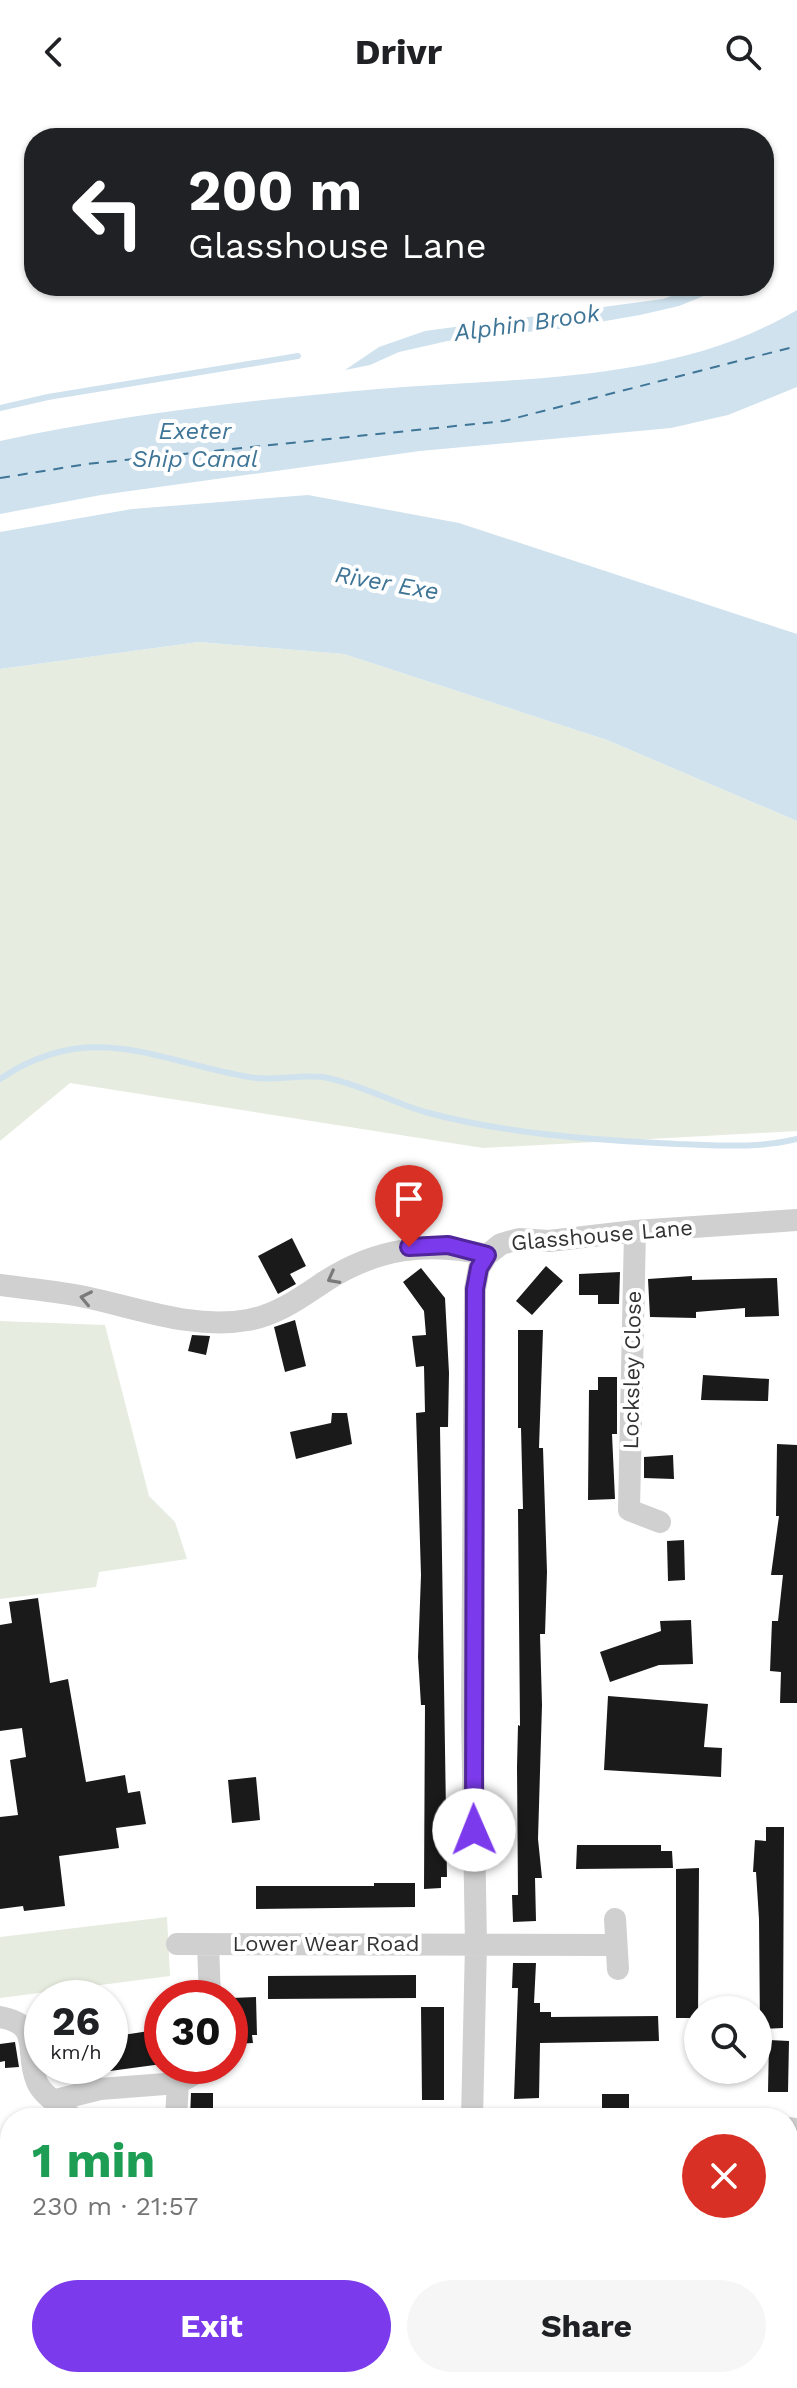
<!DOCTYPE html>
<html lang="en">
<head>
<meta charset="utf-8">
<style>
  :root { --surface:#fff; --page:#f6f6f6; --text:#202124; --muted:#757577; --accent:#7c3aed }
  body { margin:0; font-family:"Work Sans",sans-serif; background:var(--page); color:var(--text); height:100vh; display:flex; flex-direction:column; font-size:30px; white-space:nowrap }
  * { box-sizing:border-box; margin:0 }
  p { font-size:26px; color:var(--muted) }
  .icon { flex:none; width:44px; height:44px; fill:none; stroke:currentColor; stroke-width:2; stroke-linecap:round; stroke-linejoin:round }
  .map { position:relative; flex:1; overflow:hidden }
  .panel { position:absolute; left:0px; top:2004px; width:798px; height:280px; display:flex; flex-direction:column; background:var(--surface); border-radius:32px 32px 0 0; box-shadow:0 2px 6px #0004 }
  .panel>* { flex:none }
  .guide { position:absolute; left:24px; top:24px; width:750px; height:168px; border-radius:32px; box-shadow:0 2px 6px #0004; background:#202124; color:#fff; overflow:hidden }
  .buttons { position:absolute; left:684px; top:1892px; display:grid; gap:16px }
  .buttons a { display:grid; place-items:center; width:88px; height:88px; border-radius:50%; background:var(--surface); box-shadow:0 2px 6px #0004; font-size:40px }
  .speed { position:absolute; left:24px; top:1876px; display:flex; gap:16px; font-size:40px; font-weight:700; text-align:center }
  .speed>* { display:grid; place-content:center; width:104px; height:104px; border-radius:50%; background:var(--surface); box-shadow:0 2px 6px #0004; line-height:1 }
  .speed small { font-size:20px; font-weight:400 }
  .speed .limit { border:12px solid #d22; background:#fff; color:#111 }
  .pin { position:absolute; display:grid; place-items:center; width:68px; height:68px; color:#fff; margin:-82px -34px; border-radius:50% 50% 50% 0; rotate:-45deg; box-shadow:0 0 8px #0007 }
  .pin .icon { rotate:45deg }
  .me { position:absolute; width:88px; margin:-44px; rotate:359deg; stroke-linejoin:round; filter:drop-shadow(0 0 6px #0008) }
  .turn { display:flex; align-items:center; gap:28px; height:168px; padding:0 32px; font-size:36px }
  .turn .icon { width:104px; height:104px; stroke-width:2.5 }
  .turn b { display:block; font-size:56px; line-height:68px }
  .round { display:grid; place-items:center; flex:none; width:84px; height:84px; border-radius:42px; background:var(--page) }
  .head { display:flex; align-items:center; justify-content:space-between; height:136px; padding:0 32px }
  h1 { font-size:48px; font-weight:700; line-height:60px; color:#1e9e55 }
  .action { display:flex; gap:16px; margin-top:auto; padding:16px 32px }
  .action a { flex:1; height:92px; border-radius:48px; background:var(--accent); color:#fff; font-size:32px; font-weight:700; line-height:92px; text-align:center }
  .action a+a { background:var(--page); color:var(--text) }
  header { display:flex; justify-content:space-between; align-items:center; height:104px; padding:0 32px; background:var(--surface); font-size:36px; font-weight:700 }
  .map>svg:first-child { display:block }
  .green { fill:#e6ecdf }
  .water { fill:#cfe2ee }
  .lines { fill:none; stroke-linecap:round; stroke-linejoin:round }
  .stream { stroke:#cfe2ee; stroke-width:6 }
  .ferry { stroke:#3f7597; stroke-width:2; stroke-dasharray:10 8; stroke-linecap:butt }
  .building { fill:#1a1a1a }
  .street { stroke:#d0d0d0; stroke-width:22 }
  .oneway { stroke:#7a7a7a }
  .route-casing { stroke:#51269a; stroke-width:20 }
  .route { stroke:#7c3aed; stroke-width:14 }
  .labels { text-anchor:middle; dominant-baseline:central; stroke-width:8; stroke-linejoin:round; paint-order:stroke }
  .street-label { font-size:22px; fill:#333; stroke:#fff }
  .water-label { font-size:24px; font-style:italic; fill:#3f7597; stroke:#fff }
</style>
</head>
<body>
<header><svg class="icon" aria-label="back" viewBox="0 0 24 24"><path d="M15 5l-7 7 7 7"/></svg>Drivr<svg class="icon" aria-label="search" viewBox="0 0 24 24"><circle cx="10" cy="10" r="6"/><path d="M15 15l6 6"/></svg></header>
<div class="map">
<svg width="797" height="2284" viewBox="0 0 797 2284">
  <rect width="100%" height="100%" fill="#fff"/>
  <path class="green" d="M 199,538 L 344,550 L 607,636 L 797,717 L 797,1027 L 483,1044 L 70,979 L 0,1037 L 0,565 Z
    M 0,1217 L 105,1221 L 149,1392 L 175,1418 L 187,1455 L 99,1468 L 96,1483 L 0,1495 Z
    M 167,1813 L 170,1872 L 0,1894 L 0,1833 Z
    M 0,2073 L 10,2196 L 0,2196 Z"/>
  <path class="water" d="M 698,182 L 728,182 L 679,202 L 640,211 L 559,225 L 461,234 L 399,248 L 370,261 L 345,266 L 379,243 L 425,227 L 663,195 Z
    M 797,206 L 797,283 L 728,311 L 671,324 L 420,347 L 101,391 L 0,410 L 0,337 C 125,310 251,296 378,285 C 519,273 672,280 797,206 Z
    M 308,391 L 459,419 L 797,530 L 797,717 L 607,636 L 344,550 L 199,538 L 0,565 L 0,428 L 132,405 Z"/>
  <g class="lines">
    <path class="stream" d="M 0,304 L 48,293 L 298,252
      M 0,975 C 91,914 156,957 249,973 C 275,978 302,969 328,974 C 361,981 392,998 425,1008 C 506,1030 593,1036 677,1040 C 717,1041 758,1045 797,1035"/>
    <path class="ferry" d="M 0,374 L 87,360 L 504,317 L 797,242"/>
  </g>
  <path class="building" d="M 292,1134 L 306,1162 L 290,1170 L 296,1180 L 278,1190 L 258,1152 Z
    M 546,1162 L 563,1177 L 532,1211 L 516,1197 Z
    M 421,1164 L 445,1194 L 449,1269 L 448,1323 L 440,1323 L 447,1773 L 441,1773 L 441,1784 L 424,1785 L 425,1601 L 421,1601 L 418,1553 L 421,1471 L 416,1309 L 425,1308 L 424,1262 L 416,1263 L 412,1232 L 426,1231 L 424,1207 L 403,1178 Z
    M 620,1168 L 619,1200 L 598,1200 L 598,1191 L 579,1191 L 579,1170 Z
    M 692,1172 L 692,1176 L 777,1174 L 779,1212 L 745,1213 L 745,1204 L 696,1208 L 696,1214 L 650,1213 L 648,1175 Z
    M 295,1216 L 306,1262 L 285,1268 L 274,1223 Z
    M 518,1226 L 543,1226 L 539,1344 L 543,1344 L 547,1468 L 545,1530 L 540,1530 L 542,1601 L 538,1735 L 542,1774 L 535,1774 L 536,1817 L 513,1818 L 512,1791 L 518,1791 L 517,1663 L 518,1621 L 520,1622 L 518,1405 L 523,1405 L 521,1324 L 518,1324 Z
    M 192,1231 L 210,1232 L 206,1251 L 188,1247 Z
    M 703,1271 L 769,1275 L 768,1297 L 701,1296 Z
    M 598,1273 L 617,1273 L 617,1330 L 612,1330 L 615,1395 L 588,1396 L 589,1286 L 598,1286 Z
    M 332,1309 L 347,1309 L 352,1340 L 296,1355 L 290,1328 L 331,1319 Z
    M 777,1340 L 797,1341 L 797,1599 L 780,1599 L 781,1568 L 770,1567 L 772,1517 L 778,1517 L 783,1471 L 771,1471 L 779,1412 L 776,1412 Z
    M 673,1351 L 674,1375 L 644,1374 L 644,1353 Z
    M 684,1436 L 685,1476 L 668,1477 L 667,1437 Z
    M 38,1494 L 50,1579 L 68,1575 L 86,1678 L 125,1671 L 128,1689 L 140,1687 L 146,1720 L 116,1724 L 119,1744 L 59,1752 L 65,1802 L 24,1807 L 23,1802 L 0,1805 L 0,1713 L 18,1711 L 10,1656 L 26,1653 L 22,1624 L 0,1627 L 0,1521 L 12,1519 L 9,1498 Z
    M 691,1516 L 693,1560 L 659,1561 L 610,1578 L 600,1548 L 661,1527 L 660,1517 Z
    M 608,1592 L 708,1600 L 704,1643 L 722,1644 L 721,1673 L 604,1666 Z
    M 256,1673 L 260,1716 L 232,1719 L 228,1676 Z
    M 766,1723 L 784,1723 L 783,1924 L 760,1925 L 759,1815 L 756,1768 L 753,1768 L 755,1736 L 766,1737 Z
    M 577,1741 L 661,1741 L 661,1747 L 672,1747 L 673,1764 L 576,1765 Z
    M 699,1764 L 698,1914 L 676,1914 L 676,1765 Z
    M 374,1779 L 415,1779 L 415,1803 L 256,1805 L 256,1782 L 374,1782 Z
    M 513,1859 L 536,1859 L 534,1899 L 540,1899 L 540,1908 L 551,1908 L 551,1913 L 658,1912 L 659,1937 L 540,1939 L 539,1994 L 514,1995 L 518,1884 L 512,1884 Z
    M 416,1871 L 416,1894 L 268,1895 L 268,1872 Z
    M 256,1893 L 257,1931 L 252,1931 L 253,1939 L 234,1940 L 232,1894 Z
    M 421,1903 L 444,1903 L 444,1996 L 422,1996 Z
    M 162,1925 L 162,1960 L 110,1967 L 110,1933 Z
    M 769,1936 L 789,1937 L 788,1988 L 768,1988 Z
    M 15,1938 L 19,1963 L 5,1964 L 5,1957 L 0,1958 L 0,1940 Z
    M 191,1989 L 213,1989 L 213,2009 L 208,2009 L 208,2014 L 190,2014 Z
    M 602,1990 L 629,1990 L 629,2014 L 602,2014 Z"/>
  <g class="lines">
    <path class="street" d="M 635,1127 L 629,1406 L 660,1418
      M 0,1181 C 28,1185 57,1187 85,1193 C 138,1204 193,1226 248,1216 C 277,1211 300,1194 324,1178 C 376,1144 428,1137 487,1151
      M 615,1815 L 618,1865
      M 177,1840 L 616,1841
      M 208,1840 L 210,1894
      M 0,1913 C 43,1920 24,1949 37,1978 C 42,1991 63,2004 73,2014
      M 56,1996 L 100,1985 L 178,1979
      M 176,2014 L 178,1979 L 209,1962
      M 472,2014 L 476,1840 L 472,1611 L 475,1185 L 479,1164 L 487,1151 L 501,1140 L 519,1135 L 549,1137 L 635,1127 L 797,1116
      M 788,2024 L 797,2025
      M 469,2284 L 474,2274
      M 633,2284 L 634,2274"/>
  </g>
  <defs><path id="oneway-chevron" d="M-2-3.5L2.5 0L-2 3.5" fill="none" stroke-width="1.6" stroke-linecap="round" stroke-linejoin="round" transform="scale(2)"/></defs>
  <g class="oneway">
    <use href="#oneway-chevron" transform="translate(333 1174) rotate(152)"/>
    <use href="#oneway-chevron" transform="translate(86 1194) rotate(-168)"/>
  </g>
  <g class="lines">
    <g class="route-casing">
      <path id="route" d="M 409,1143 L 448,1141 L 487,1151 L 479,1164 L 475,1185 L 474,1726"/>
    </g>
    <use href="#route" class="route"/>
  </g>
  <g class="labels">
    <g class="street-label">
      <text transform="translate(602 1131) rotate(-5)">Glasshouse Lane</text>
      <text transform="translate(632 1266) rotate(-89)">Locksley Close</text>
      <text x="326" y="1839">Lower Wear Road</text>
    </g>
    <g class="water-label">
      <text transform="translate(527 219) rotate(-8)">Alphin Brook</text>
      <text x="195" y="327">Exeter<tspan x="195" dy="28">Ship Canal</tspan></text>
      <text transform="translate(387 479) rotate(10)">River Exe</text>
    </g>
  </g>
</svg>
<div class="buttons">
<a><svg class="icon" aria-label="search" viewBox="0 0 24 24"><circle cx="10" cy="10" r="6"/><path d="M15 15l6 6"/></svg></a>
</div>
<div class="speed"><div>26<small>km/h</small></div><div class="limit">30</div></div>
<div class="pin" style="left:409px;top:1143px;background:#d93025"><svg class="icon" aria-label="arrive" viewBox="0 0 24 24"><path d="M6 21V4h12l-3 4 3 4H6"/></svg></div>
<svg class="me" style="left:474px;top:1726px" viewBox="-20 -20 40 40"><circle r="19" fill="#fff"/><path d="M0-13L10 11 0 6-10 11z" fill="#7c3aed"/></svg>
<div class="guide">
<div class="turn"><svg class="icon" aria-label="left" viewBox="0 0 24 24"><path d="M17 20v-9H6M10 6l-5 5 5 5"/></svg><div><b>200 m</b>Glasshouse Lane</div></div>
</div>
<section class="panel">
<div class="head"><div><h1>1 min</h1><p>230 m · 21:57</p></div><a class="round" style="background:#d93025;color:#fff"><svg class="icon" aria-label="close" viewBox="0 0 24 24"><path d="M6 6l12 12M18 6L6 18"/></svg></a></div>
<div class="action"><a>Exit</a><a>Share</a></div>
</section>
</div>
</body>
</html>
